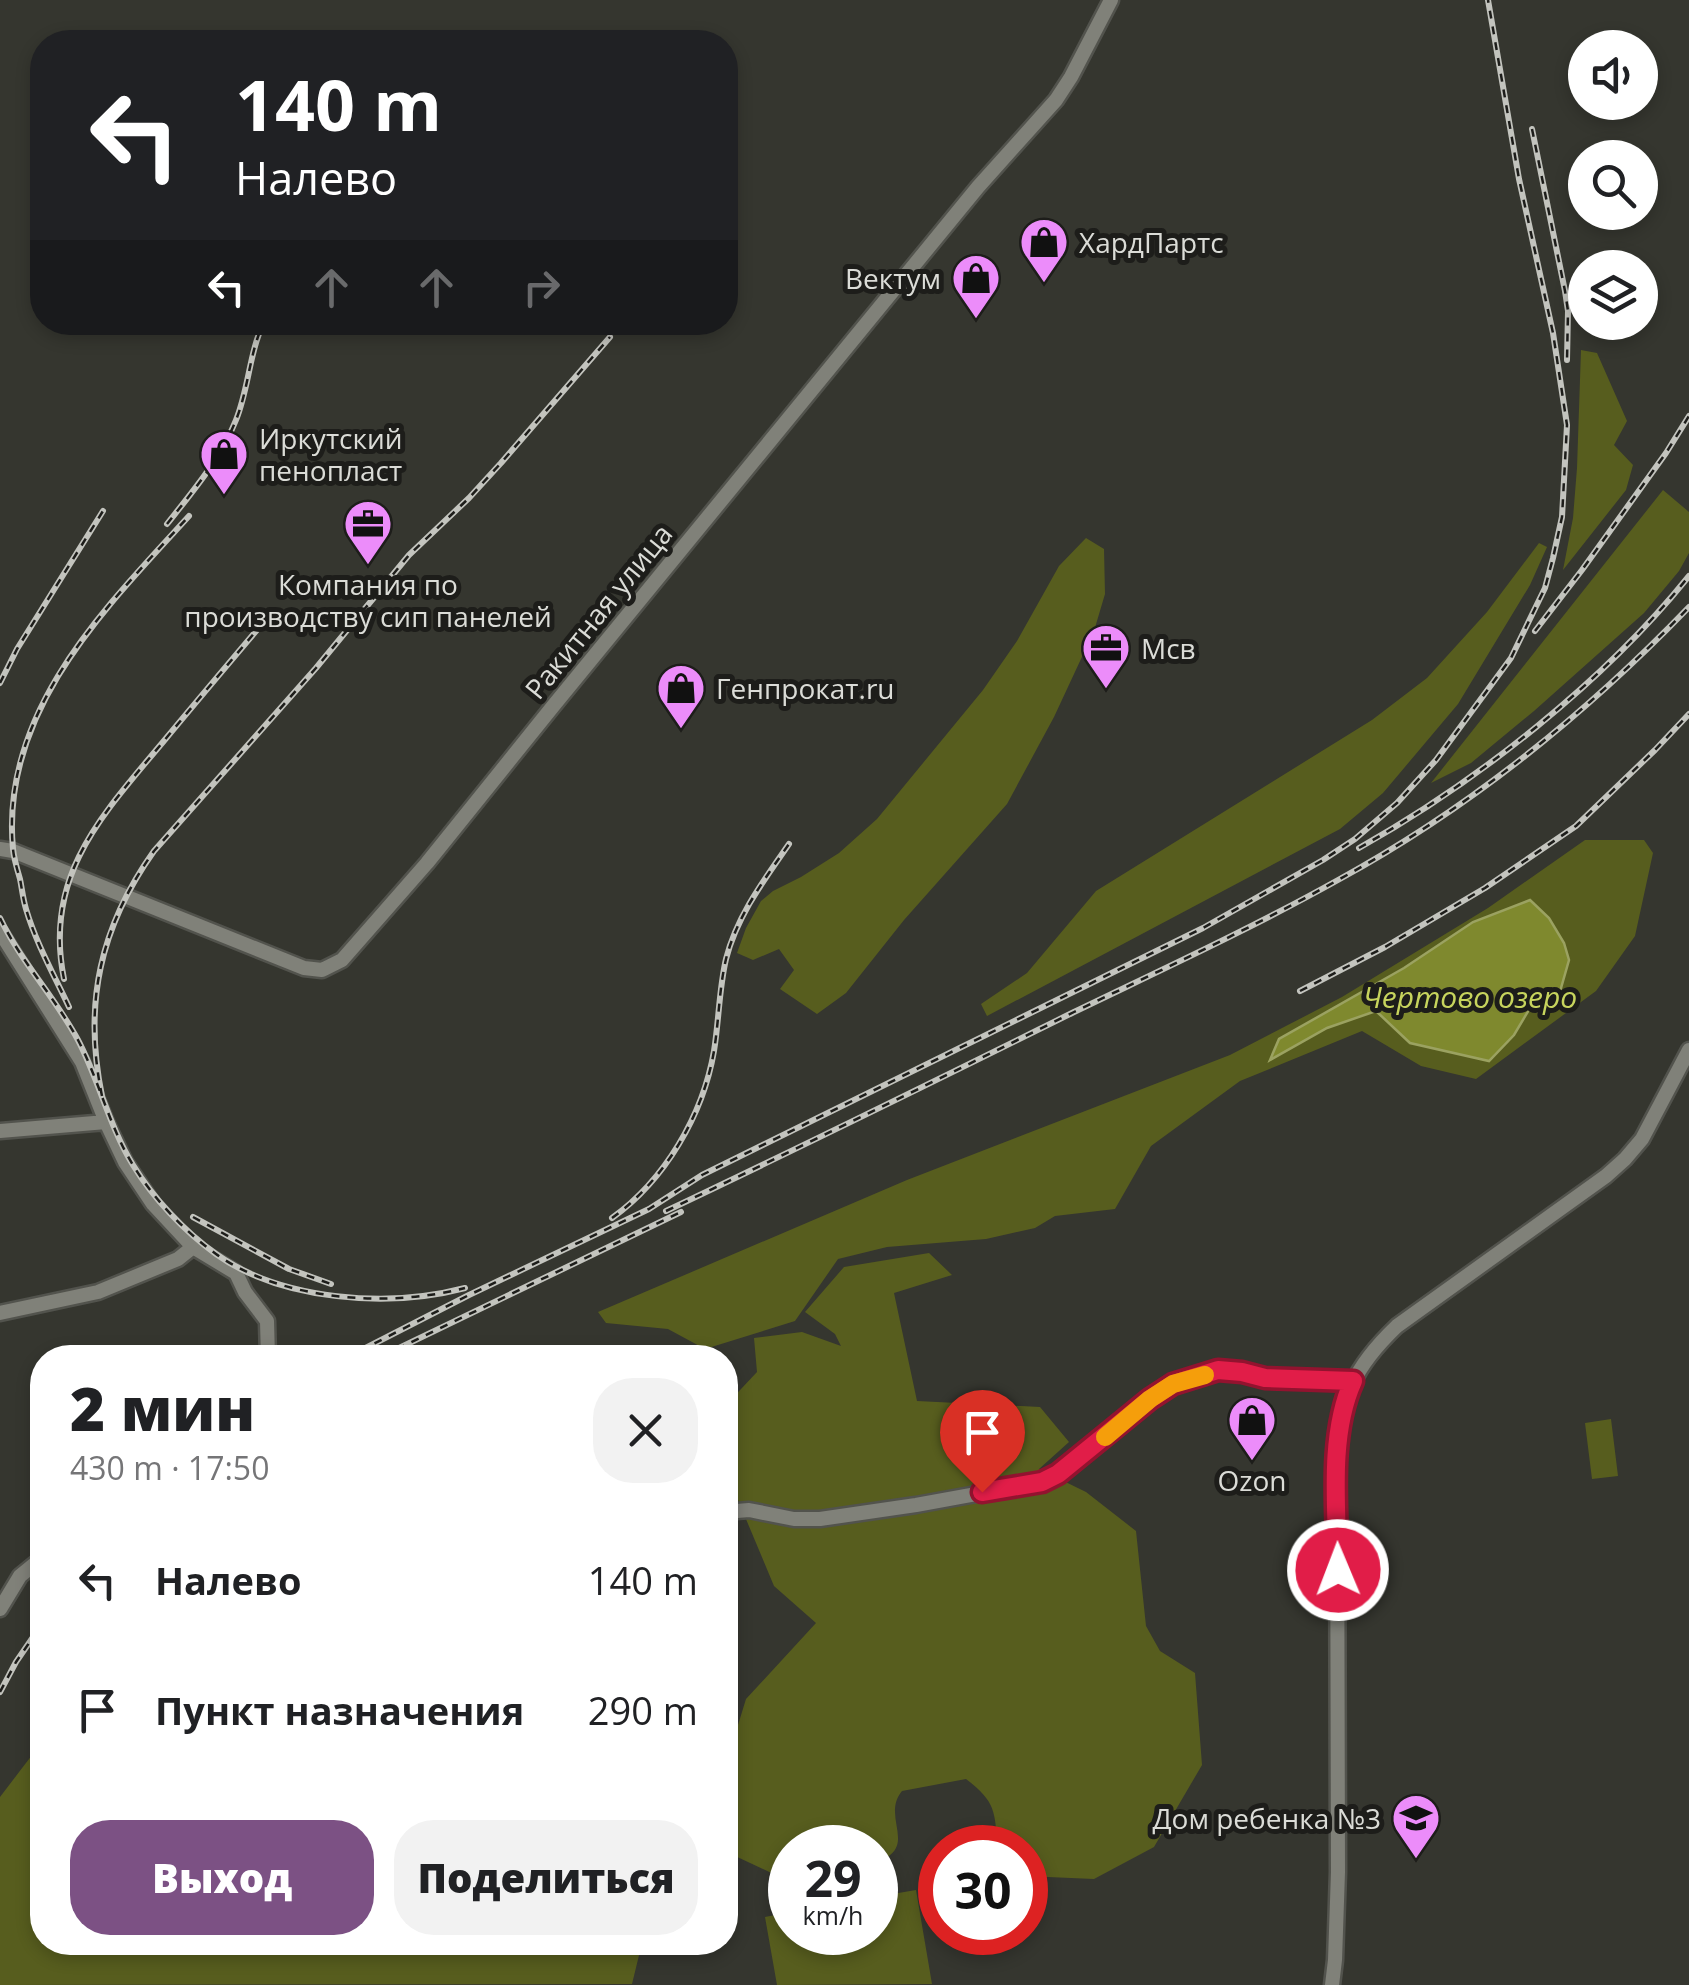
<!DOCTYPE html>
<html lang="ru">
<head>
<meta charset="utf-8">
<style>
  :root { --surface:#fff; --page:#f2f2f2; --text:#202124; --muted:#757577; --accent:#7c5184 }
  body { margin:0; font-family:"Open Sans",sans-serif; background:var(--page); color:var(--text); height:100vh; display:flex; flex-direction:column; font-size:38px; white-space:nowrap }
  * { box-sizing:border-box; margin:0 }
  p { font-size:32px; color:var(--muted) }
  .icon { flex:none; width:55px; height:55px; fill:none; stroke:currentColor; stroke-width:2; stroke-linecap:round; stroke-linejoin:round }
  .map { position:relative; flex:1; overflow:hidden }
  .drawer { position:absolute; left:30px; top:1345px; width:708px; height:610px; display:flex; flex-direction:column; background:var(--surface); border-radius:40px; box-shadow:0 5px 15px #0003 }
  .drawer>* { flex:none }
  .top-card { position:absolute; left:30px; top:30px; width:708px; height:305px; border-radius:40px; box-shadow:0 5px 15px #0003; background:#202124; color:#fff; overflow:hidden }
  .controls { position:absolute; left:1568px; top:30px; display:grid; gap:20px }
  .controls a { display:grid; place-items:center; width:90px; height:90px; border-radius:50%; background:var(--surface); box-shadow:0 5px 15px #0003; font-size:50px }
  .speed { position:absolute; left:768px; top:1825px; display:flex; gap:20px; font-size:50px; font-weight:700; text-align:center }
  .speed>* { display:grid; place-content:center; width:130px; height:130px; border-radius:50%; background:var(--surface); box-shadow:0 5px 15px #0003; line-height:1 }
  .speed small { font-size:25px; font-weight:400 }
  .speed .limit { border:15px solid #d22; background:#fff; color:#111 }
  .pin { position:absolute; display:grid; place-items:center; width:85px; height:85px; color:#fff; margin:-102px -42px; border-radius:50% 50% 50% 0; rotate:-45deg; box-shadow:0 0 10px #0007 }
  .pin .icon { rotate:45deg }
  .me { position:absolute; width:110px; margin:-55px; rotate:359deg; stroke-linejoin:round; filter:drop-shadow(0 0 8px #0008) }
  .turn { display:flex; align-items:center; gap:35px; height:210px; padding:0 40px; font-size:45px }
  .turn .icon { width:130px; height:130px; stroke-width:2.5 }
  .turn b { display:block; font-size:70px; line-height:85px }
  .lanes { display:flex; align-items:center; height:95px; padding:0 40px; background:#0003; justify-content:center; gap:50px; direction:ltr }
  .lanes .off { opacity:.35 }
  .round { display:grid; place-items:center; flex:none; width:105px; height:105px; border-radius:40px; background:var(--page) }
  .headline { display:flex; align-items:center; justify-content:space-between; height:170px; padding:0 40px }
  h1 { font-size:60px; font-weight:800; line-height:75px }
  .cta { display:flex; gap:20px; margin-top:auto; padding:20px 40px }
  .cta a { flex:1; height:115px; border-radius:40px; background:var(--accent); color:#fff; font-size:40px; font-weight:800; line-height:115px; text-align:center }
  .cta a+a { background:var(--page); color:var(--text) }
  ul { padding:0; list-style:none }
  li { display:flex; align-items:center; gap:30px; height:130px; padding:0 40px }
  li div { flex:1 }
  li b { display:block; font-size:38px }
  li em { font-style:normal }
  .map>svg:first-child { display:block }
  .green { fill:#575d1e; fill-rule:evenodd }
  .water { fill:#7f892e; stroke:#9ba261; stroke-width:2.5 }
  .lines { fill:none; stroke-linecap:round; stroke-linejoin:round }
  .minor-casing { stroke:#52534d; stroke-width:19 }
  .minor { stroke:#808179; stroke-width:14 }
  .rail-casing { stroke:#c3c4be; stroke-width:6 }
  .rail { stroke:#1d1d1a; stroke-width:2.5; stroke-dasharray:8; stroke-linecap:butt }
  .route-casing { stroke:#92132f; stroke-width:25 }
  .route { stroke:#e11d48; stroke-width:18 }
  .slow { stroke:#f59e0b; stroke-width:18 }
  .labels { text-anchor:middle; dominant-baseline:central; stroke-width:10; stroke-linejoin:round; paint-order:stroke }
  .poi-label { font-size:28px; fill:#dbdcd7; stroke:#1d1d1a; text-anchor:start }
  .street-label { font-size:28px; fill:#dbdcd7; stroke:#1d1d1a }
  .water-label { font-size:30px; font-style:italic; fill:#c7d45d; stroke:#1d1d1a }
</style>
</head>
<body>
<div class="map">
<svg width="1689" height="1985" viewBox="0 0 1689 1985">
  <rect width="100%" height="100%" fill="#35362f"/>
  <path class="green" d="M 1581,350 L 1597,353 L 1627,421 L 1614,445 L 1633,465 L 1626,490 L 1563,570 L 1573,518 L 1577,468 Z
    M 1663,490 L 1689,512 L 1689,553 L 1679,571 L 1644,613 L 1534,711 L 1471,763 L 1431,783 Z
    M 1086,538 L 1104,549 L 1105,594 L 1094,631 L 1054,717 L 1007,804 L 904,920 L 846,993 L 817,1014 L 780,989 L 794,970 L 779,949 L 753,960 L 737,953 L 746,928 L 761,901 L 773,891 L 801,877 L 839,853 L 877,819 L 983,690 L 1017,641 L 1059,566 Z
    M 1539,543 L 1547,547 L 1530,585 L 1458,704 L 1383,793 L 1340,829 L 987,1016 L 981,1004 L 1027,973 L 1096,891 L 1372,720 L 1427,678 L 1487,612 Z
    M 1585,840 L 1644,840 L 1653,853 L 1635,936 L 1596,991 L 1476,1079 L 1421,1066 L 1362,1031 L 1240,1081 L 1151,1146 L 1115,1209 L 1055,1216 L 1035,1228 L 986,1239 L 887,1247 L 838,1259 L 795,1321 L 705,1349 L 668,1329 L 606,1323 L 598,1312 L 907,1180 L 1230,1055 L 1342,997 L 1488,908 ZM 1530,900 L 1530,1008 L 1514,1035 L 1489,1061 L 1410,1043 L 1376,1011 L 1327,1028 L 1271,1059 L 1473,922 Z
    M 929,1253 L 952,1275 L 894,1293 L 917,1401 L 1040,1407 L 1069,1442 L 1039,1469 L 1086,1492 L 1136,1531 L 1146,1626 L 1160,1651 L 1195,1673 L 1202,1765 L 1154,1847 L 1094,1879 L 1025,1876 L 1025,1848 L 998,1847 C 994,1811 997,1803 966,1779 L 902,1791 C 880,1818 921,1847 875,1863 L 875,1848 L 790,1848 L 790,1877 L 782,1878 L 733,1855 L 725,1814 L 725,1767 L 746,1699 L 816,1623 L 774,1586 L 733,1488 L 725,1454 L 725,1406 L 757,1372 L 754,1338 L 802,1332 L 841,1346 L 835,1334 L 805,1312 L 844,1267 Z
    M 1611,1419 L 1618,1476 L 1592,1479 L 1585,1423 Z
    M 42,1742 L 42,1942 L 642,1943 L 632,1984 L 0,1985 L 0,1797 Z
    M 916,1890 L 932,1984 L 777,1985 L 765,1917 L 790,1912 L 790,1932 L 875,1932 L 875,1897 Z"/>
  <path class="water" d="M 1530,900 L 1549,918 L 1564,943 L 1569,960 L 1557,1002 L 1545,1015 L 1530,1008 L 1514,1035 L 1489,1061 L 1410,1043 L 1376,1011 L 1327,1028 L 1270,1060 L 1279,1039 L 1404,968 L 1473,922 Z"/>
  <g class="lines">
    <g class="minor-casing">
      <path id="minor" d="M 0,849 L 13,851 L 304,968 L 322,970 L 342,960 L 427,863 L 554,705 L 978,187 L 1056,100 L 1071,77 L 1111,0
        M 0,932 L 82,1062 L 106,1122 L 125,1162 L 153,1204 L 193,1247 L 236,1273 L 245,1292 L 267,1321 L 268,1358
        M 0,1131 L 106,1122
        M 0,1313 L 98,1292 L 178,1259 L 193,1247
        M 725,1512 L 749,1510 L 794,1519 L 820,1519 L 916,1505 L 1042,1482 L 1071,1466 L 1150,1399 L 1173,1384 L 1219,1371 L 1242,1372 L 1265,1378 L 1353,1381
        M 0,1609 L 20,1576 L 42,1558
        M 1332,1985 L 1335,1960 L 1338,1872 L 1337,1456 C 1343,1395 1352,1369 1397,1326 L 1606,1176 L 1625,1159 L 1642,1139 L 1689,1050"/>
    </g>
    <use href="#minor" class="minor"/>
    <g class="rail-casing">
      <path id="rail" d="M 1532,129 L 1565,291 L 1568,311 L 1567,360
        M 167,524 C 193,491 221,458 236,420 C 249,388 249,353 264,322
        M 1535,631 L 1582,570 L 1666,453 L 1689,416
        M 0,683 L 17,649 L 103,511
        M 1359,848 C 1478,781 1604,682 1689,576
        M 0,918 C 21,962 55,997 78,1040 C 99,1080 109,1126 133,1165 C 153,1198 184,1231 216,1254 C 282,1301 389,1308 465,1288
        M 64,979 C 43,876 102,815 163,742 C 196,702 229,663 262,624
        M 1300,991 L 1385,947 L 1485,888 L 1576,826 L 1655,750 L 1689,714
        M 69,1007 C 54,975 36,943 26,909 C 23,899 22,889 20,879 C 17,869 14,859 13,849 C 0,712 104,609 189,516
        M 102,1096 C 83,1004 100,927 154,851 L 316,668 L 409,555 L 469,498 L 501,463 L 610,337
        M 666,1211 C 803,1146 939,1079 1074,1012 C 1163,969 1252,928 1338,880 C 1468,809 1586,714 1689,607
        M 193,1217 L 289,1269 L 331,1284
        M 612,1218 C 665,1180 703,1115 714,1051 C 719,1020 719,989 726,959 C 737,916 764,880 789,844
        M 397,1349 L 681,1212
        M 346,1358 L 469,1295 L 649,1209 L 702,1175 L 1203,928 L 1323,860 L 1355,839 L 1397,803 L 1436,760 L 1511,658 L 1545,588 L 1553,558 L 1562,517 L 1567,425 L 1553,333 L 1519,179 L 1488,0
        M 0,1692 L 16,1662 L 42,1624"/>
    </g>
    <use href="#rail" class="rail"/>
  </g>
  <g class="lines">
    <g class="route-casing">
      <path id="route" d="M 982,1492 L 1042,1482 L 1058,1474 L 1150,1399 L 1173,1384 L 1218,1370 L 1242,1372 L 1265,1378 L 1353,1381 C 1328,1436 1337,1510 1338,1570"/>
    </g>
    <use href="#route" class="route"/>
    <path class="slow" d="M 1105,1437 L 1150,1399 L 1173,1384 L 1205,1375"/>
  </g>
  <defs>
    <g id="shop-pin" transform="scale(2.5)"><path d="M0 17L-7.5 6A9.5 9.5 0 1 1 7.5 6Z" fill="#ec8cfa" stroke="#1d1d1a"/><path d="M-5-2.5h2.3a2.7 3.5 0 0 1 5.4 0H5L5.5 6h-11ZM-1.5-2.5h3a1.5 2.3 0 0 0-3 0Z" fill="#111"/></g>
    <g id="office-pin" transform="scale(2.5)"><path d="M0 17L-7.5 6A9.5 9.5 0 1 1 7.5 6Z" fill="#ec8cfa" stroke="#1d1d1a"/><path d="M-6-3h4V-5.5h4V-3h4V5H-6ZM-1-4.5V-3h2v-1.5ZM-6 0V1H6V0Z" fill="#111"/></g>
    <g id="school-pin" transform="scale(2.5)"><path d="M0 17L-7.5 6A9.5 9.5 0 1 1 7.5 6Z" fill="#ec8cfa" stroke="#1d1d1a"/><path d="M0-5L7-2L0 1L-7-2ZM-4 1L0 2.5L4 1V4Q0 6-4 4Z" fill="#111"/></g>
  </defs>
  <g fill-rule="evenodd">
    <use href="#shop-pin" x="1044" y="242"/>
    <use href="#shop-pin" x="976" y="278"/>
    <use href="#shop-pin" x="224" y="454"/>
    <use href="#office-pin" x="368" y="524"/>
    <use href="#office-pin" x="1106" y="648"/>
    <use href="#shop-pin" x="681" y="688"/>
    <use href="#shop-pin" x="1252" y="1420"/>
    <use href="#school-pin" x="1416" y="1818"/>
  </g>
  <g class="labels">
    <g class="poi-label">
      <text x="1079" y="242">ХардПартс</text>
      <text x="941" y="278" text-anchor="end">Вектум</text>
      <text x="259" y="438">Иркутский<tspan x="259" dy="32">пенопласт</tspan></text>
      <text x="368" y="584" text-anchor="middle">Компания по<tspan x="368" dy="32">производству сип панелей</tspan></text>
      <text x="1141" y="648">Мсв</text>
      <text x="716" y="688">Генпрокат.ru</text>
      <text x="1252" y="1480" text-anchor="middle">Ozon</text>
      <text x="1381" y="1818" text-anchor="end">Дом ребенка №3</text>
    </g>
    <g class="street-label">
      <text transform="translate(598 611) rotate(-51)">Ракитная улица</text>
    </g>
    <g class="water-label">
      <text x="1470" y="996">Чертово озеро</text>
    </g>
  </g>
</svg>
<div class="controls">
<a><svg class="icon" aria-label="sound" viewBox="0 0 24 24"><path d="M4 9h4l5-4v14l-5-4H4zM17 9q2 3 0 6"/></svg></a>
<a><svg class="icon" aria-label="search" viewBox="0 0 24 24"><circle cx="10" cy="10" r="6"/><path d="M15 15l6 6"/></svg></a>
<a><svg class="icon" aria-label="layers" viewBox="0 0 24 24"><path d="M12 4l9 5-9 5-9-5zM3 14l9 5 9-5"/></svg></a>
</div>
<div class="speed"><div>29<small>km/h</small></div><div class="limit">30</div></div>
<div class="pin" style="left:982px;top:1492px;background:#d93025"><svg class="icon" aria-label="arrive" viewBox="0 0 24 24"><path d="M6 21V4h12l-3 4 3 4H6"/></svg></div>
<svg class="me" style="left:1338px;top:1570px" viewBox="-20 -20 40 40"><circle r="17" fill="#e11d48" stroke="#fff" stroke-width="3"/><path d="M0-11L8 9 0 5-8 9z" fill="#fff"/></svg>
<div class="top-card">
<div class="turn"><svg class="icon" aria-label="left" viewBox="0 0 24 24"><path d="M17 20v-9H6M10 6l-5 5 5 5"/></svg><div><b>140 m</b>Налево</div></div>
<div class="lanes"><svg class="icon" aria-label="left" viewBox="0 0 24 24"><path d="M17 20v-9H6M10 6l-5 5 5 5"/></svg><svg class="icon off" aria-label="ahead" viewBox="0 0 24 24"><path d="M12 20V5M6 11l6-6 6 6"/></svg><svg class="icon off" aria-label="ahead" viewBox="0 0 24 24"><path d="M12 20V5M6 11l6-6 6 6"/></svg><svg class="icon off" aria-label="right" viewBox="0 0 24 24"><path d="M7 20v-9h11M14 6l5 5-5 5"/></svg></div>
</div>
<section class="drawer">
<div class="headline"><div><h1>2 мин</h1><p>430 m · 17:50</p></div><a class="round"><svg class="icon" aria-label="close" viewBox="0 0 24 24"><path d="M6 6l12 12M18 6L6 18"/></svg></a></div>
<ul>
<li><svg class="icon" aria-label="left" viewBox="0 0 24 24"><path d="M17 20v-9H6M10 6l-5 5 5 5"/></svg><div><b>Налево</b></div><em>140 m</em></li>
<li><svg class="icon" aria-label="arrive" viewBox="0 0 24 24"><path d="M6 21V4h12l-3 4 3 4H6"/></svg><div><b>Пункт назначения</b></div><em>290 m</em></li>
</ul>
<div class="cta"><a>Выход</a><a>Поделиться</a></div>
</section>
</div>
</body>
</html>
